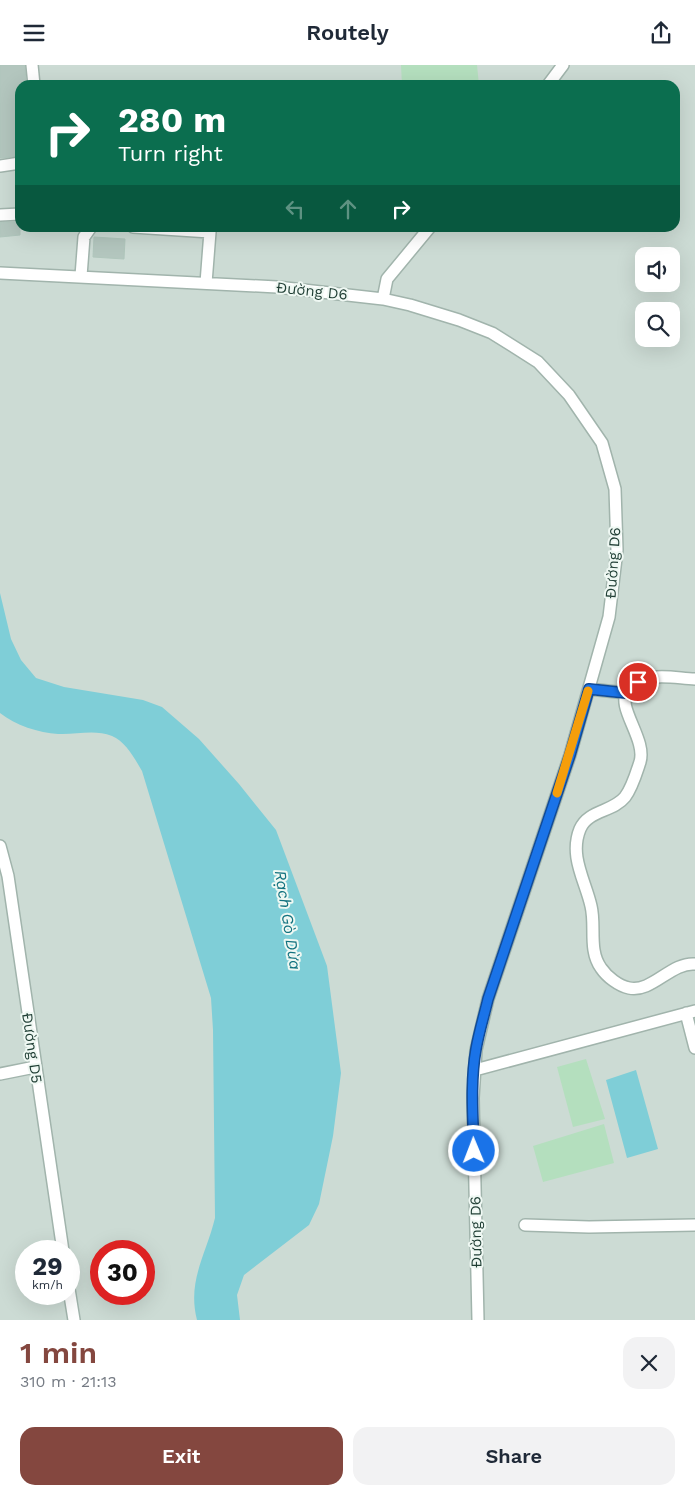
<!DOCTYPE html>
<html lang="en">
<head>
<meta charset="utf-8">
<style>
  :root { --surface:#fff; --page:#f2f2f3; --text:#1f2937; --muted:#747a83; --accent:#84473f }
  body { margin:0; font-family:"Work Sans",sans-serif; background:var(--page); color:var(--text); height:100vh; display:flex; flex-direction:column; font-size:19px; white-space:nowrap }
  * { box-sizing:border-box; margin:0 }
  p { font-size:16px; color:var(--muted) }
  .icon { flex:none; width:28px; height:28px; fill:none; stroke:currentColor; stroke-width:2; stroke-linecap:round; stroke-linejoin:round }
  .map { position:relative; height:1255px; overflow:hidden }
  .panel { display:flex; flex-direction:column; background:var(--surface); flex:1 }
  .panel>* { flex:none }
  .guide { position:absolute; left:15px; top:15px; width:665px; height:152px; border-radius:15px; box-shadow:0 5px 20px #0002; background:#0b6e4f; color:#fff; overflow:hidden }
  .tools { position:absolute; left:635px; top:182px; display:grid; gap:10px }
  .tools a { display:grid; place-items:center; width:45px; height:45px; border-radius:10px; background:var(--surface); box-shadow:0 5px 20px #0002; font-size:25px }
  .speed { position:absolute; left:15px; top:1175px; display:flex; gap:10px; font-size:25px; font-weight:700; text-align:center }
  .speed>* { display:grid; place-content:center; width:65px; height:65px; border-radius:50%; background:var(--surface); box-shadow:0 5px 20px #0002; line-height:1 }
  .speed small { font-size:12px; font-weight:400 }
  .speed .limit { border:8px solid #d22; background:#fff; color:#111 }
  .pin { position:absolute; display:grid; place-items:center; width:42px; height:42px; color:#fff; margin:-21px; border:2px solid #fff; border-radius:50%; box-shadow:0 1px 5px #0007 }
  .me { position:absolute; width:55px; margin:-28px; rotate:359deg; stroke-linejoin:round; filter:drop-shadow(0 0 4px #0008) }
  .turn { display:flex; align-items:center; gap:18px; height:105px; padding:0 20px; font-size:22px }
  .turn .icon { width:65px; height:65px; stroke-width:2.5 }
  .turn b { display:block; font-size:35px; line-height:42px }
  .lanes { display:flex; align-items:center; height:48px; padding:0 20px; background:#0003; justify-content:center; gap:25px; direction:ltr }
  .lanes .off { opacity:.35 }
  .round { display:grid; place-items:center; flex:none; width:52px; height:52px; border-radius:15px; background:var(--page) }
  .headline { display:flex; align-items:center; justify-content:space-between; height:85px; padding:0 20px }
  h1 { font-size:30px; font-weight:600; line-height:38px; color:var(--accent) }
  .action { display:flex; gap:10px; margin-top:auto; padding:10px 20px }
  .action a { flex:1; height:58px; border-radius:15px; background:var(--accent); color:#fff; font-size:20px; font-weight:600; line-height:58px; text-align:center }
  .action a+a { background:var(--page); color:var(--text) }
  header { display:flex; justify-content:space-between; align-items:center; height:65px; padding:0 20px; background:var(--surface); font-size:22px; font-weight:600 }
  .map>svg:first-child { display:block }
  .built { fill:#ccdbd4; fill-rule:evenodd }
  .green { fill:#b4dfbe }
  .water { fill:#7fced7 }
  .building { fill:#b3c6be; stroke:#b0c6bc }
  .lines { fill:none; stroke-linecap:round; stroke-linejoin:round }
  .minor-casing { stroke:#a1b4ac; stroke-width:14 }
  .minor { stroke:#fff; stroke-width:11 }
  .route-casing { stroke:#114b97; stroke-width:12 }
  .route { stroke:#1a73e8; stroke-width:9 }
  .slow { stroke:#f59e0b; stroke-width:9 }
  .labels { text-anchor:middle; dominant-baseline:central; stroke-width:4; stroke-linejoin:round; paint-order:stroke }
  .street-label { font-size:15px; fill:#1e3d33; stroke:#eff8f3 }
  .water-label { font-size:16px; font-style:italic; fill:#12727f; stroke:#eff8f3 }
</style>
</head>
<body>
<header><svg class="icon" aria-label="menu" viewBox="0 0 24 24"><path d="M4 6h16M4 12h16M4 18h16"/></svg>Routely<svg class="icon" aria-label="share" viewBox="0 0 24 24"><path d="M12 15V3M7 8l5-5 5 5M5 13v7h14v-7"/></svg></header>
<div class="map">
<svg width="695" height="1255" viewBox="0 0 695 1255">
  <rect width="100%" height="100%" fill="#deece5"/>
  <path class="built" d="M 0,0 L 695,0 L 695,1255 L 0,1255 ZM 20,20 L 675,20 L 675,162 L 20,162 ZM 644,191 L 671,191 L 671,219 L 644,219 ZM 644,246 L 671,246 L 671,274 L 644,274 ZM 26,1186 L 69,1186 L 69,1229 L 26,1229 ZM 101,1186 L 144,1186 L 144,1229 L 101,1229 Z"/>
  <path class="green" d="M 401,0 L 477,0 L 479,20 L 402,20 Z
    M 586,994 L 605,1054 L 573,1062 L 557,1002 Z
    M 604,1059 L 614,1098 L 543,1117 L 533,1081 Z"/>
  <path class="water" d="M 0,528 L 11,574 L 21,595 L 36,613 L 64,622 L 143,635 L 162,642 L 199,674 L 239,719 L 276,765 L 327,901 L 341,1008 L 333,1071 L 319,1139 L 309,1160 L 244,1210 L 237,1230 L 240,1255 L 197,1255 C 187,1216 206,1190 215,1153 L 213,965 L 211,933 L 142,706 C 135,694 125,676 112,671 C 94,664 76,670 58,669 C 39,668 15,660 0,648 Z
    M 636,1005 L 658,1084 L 627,1093 L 606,1015 Z"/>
  <path class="building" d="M 0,0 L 25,0 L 26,20 L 20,20 L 20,91 L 0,93 Z
    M 0,157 L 20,157 L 20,170 L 0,172 Z
    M 94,172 L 125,174 L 124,194 L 93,192 Z"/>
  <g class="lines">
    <g class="minor-casing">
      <path id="minor" d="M 32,0 L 34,20
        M 548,20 L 563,0
        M 0,101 L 20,98
        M 0,150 L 20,149
        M 133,162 L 210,167 L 206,218
        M 0,208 L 277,222 L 383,234 L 410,240 L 459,255 L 492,268 L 538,297 L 569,330 L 602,378 L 615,424 L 617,485 L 609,552 L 570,690 L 488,934 L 476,985 L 473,1033 L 478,1255
        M 81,211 L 84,172 L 91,162
        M 383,234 L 387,214 L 430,162
        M 695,614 C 671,613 645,605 628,626 C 615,641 647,674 640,697 C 636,709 632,723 625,732 C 613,747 588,745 580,764 C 569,791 585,815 591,841 C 596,861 588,885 601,903 C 607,912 619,921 629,923 C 652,928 671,897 695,899
        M 589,624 L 626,628
        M 0,781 L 8,811 L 63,1186
        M 686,948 L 695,983
        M 475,1005 L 695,946
        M 0,1009 L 35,1002
        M 525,1160 L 589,1162 L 695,1160
        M 69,1224 L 74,1255"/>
    </g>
    <use href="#minor" class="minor"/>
  </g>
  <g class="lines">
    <g class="route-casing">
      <path id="route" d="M 474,1086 C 473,1053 470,1017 476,984 C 479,967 484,951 488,934 L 570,690 L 589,624 L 626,628 L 638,617"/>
    </g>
    <use href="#route" class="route"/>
    <path class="slow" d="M 557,728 L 588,626"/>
  </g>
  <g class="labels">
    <g class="street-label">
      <text transform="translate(312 226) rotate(6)">Đường D6</text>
      <text transform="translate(613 498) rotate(-86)">Đường D6</text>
      <text transform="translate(32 983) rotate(82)">Đường D5</text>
      <text transform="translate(476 1167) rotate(-91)">Đường D6</text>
    </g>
    <g class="water-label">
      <text transform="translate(288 855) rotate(81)">Rạch Gò Dừa</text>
    </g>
  </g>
</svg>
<div class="tools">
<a><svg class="icon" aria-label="sound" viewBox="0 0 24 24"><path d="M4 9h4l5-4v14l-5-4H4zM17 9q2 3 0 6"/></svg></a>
<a><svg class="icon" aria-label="search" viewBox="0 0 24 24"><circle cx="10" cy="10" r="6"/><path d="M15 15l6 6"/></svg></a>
</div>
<div class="speed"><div>29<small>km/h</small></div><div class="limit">30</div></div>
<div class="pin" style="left:638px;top:617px;background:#d93025"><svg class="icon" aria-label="arrive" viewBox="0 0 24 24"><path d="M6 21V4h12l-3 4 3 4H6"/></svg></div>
<svg class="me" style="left:474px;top:1086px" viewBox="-20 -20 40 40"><circle r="17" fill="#1a73e8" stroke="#fff" stroke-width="3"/><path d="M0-11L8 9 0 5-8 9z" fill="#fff"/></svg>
<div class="guide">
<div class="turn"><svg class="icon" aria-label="right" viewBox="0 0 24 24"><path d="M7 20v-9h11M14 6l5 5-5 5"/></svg><div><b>280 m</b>Turn right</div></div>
<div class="lanes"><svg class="icon off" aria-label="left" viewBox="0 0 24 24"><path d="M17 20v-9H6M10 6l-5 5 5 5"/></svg><svg class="icon off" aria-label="ahead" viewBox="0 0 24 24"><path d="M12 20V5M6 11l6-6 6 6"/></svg><svg class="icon" aria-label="right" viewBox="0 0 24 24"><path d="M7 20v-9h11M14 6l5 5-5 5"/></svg></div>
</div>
</div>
<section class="panel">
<div class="headline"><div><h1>1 min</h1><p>310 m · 21:13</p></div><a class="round"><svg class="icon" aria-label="close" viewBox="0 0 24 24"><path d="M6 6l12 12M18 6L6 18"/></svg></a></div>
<div class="action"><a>Exit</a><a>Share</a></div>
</section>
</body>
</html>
